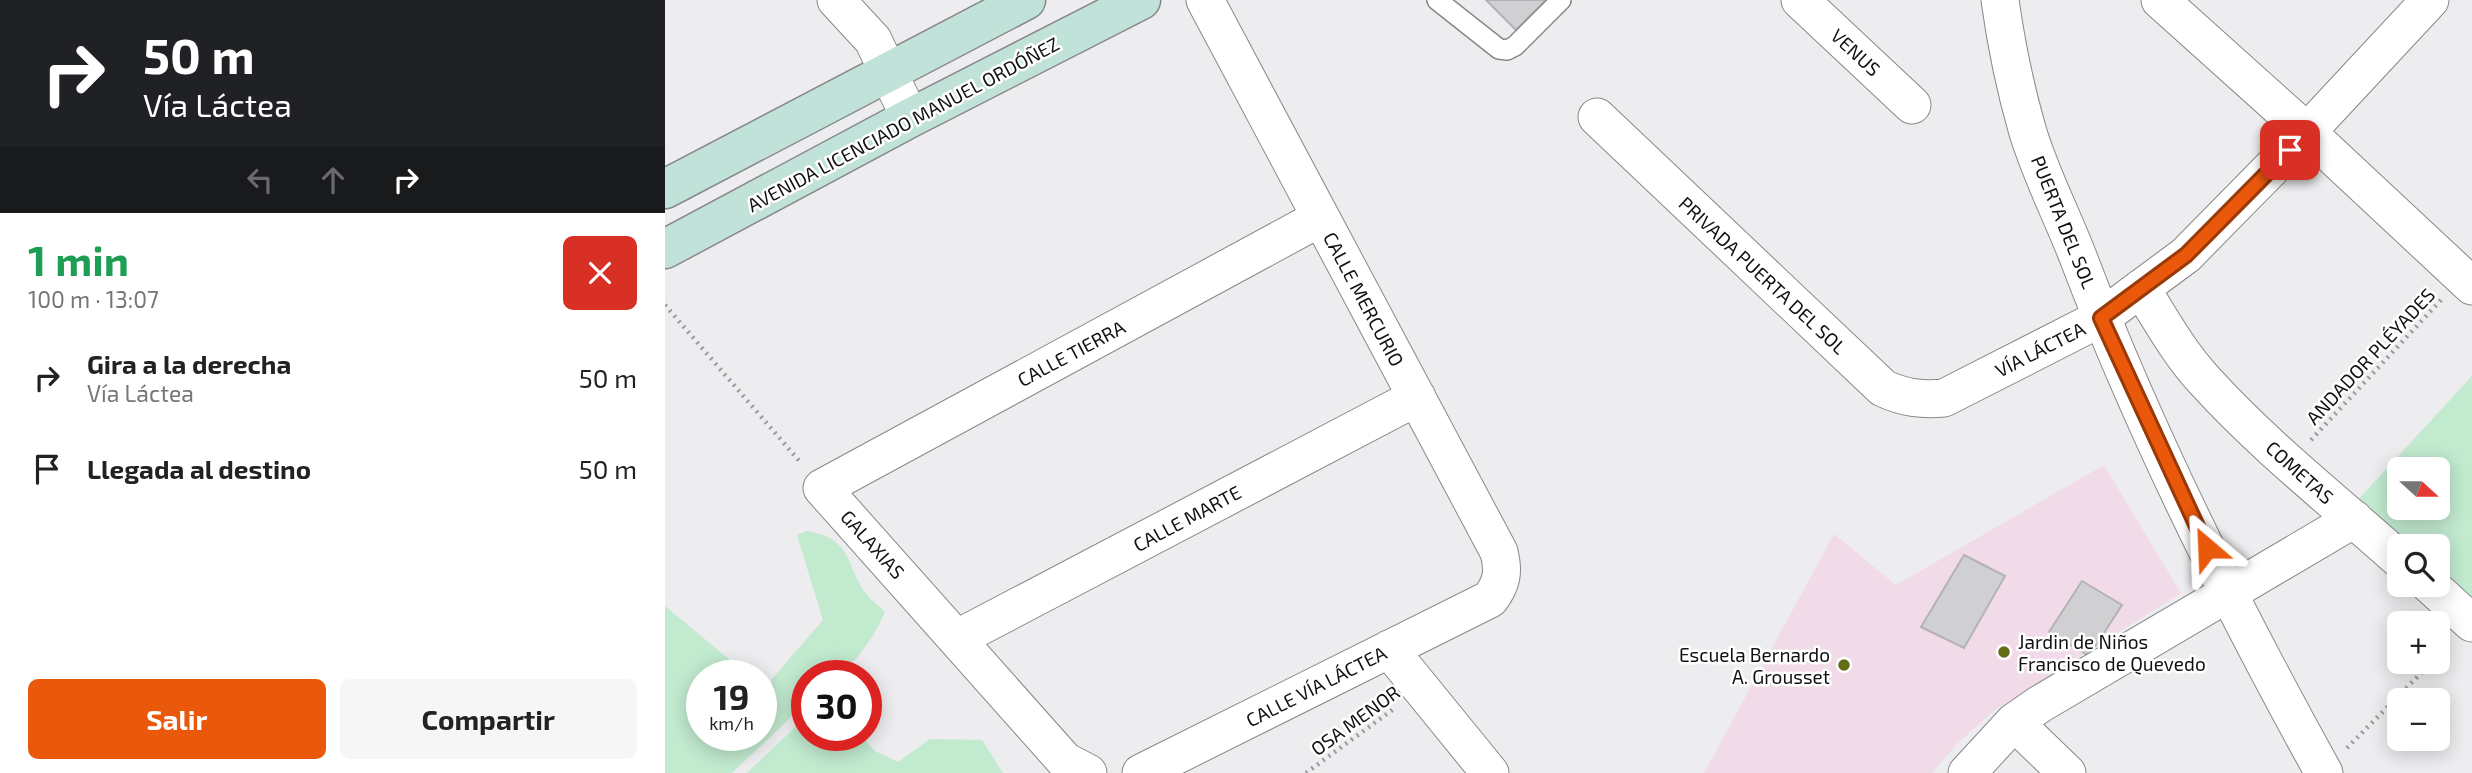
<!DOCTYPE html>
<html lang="es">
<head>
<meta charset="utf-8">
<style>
  :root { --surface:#fff; --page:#f6f6f6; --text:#222; --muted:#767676; --accent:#ea580c }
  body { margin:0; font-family:"Exo 2",sans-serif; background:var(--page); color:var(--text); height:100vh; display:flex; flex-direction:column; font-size:26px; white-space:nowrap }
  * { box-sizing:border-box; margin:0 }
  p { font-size:23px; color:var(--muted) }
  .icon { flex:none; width:38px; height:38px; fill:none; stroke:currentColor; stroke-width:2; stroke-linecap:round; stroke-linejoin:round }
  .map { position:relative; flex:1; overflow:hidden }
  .side { display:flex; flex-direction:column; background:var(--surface); width:665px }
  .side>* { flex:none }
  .hud { background:#202124; color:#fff; overflow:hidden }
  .needle { width:46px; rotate:111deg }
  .buttons { position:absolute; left:1722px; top:457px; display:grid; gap:14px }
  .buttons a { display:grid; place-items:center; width:63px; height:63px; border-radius:10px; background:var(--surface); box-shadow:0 4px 18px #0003; font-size:35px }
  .speed { position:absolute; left:21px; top:660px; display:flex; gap:14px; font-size:35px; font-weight:700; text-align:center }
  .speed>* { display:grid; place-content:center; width:91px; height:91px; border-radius:50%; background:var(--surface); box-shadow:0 4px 18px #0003; line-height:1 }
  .speed small { font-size:18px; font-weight:400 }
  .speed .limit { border:10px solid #d22; background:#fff; color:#111 }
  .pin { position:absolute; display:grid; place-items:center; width:60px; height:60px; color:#fff; margin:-30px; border-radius:14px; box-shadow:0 4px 10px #0006 }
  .me { position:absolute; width:77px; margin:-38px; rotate:334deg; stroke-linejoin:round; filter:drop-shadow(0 0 5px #0008) }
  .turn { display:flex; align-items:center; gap:24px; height:147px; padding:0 28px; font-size:32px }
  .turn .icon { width:91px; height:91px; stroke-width:2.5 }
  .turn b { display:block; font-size:49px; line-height:60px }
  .lanes { display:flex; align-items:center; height:66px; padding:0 28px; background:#0003; justify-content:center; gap:35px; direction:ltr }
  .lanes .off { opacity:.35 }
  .round { display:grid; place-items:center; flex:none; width:74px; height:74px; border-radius:10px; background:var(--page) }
  .summary { display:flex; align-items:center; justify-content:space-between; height:119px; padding:0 28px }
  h1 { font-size:42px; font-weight:700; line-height:52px; color:#1e9e55 }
  .cta { display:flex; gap:14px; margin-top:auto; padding:14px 28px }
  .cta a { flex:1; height:80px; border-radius:10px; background:var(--accent); color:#fff; font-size:28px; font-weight:700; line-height:80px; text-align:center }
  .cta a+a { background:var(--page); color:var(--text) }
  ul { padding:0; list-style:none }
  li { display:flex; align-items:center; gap:21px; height:91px; padding:0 28px }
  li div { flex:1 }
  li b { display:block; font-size:26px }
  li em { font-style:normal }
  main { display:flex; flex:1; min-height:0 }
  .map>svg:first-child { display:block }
  .education { fill:#f2dbe8 }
  .green { fill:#c1eacf; fill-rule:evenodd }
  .building { fill:#d0cfd1; stroke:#b3b2b5; stroke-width:2 }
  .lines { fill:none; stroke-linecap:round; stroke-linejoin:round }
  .service-casing { stroke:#88878a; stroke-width:22 }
  .minor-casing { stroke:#88878a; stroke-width:39 }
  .secondary-casing { stroke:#88878a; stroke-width:41 }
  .path { stroke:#9b9b9d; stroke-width:4.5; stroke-dasharray:2 5; stroke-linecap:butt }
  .service { stroke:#fff; stroke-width:19 }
  .minor { stroke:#fff; stroke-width:37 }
  .secondary { stroke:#c1e2d8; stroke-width:38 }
  .route-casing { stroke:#983908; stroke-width:18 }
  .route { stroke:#ea580c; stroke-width:12 }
  .poi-dot { fill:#626e17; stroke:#fff; stroke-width:2.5 }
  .labels { text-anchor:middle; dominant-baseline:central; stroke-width:5; stroke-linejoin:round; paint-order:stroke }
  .street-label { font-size:19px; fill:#111112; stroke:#fff }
  .poi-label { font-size:19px; fill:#111112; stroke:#fff; text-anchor:start }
</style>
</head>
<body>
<main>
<section class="side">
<div class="hud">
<div class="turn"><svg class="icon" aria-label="right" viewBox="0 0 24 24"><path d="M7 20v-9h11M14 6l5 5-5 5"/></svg><div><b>50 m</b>Vía Láctea</div></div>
<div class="lanes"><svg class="icon off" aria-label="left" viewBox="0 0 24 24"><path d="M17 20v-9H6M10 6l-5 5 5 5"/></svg><svg class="icon off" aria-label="ahead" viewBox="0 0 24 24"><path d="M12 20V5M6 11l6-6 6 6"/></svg><svg class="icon" aria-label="right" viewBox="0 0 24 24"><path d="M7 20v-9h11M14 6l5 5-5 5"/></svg></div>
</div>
<div class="summary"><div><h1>1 min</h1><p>100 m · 13:07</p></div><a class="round" style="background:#d93025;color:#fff"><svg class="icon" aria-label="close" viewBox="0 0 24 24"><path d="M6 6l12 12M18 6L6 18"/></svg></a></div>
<ul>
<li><svg class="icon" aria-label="right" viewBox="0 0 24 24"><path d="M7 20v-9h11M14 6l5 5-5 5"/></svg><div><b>Gira a la derecha</b><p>Vía Láctea</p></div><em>50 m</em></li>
<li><svg class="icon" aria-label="arrive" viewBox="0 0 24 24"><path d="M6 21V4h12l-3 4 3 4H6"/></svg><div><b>Llegada al destino</b></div><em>50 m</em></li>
</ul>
<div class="cta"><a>Salir</a><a>Compartir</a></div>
</section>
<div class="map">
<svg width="1807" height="773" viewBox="0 0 1807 773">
  <rect width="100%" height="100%" fill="#edecef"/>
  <path class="education" d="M 1439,465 L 1516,593 L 1327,712 L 1291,745 L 1267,773 L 1039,773 L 1169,534 L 1231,585 Z"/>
  <path class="green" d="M 1807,376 L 1807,608 L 1773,577 L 1773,546 L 1737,546 L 1689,504 ZM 1734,469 L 1773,469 L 1773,508 L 1734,508 Z
    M 142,531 C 185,539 179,557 197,588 C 202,597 213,605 220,612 C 211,633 189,670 165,676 C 158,677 149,676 142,676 L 141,703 L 67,773 L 0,773 L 0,606 L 83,675 L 37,676 L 37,735 L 96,735 L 96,690 L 108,704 L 106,680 L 158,620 L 132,535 Z
    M 142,716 L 142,735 L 195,735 L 210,751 L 233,762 L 265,739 L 317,740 L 338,773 L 82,773 Z"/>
  <path class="building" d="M 821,0 L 881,0 L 851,30 Z
    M 1299,555 L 1340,576 L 1299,648 L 1256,627 Z
    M 1417,581 L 1457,605 L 1424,656 L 1384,632 Z"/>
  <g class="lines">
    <g class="service-casing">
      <path id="service" d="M 772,0 L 834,49 L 842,50 L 850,46 L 896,0"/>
    </g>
    <g class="minor-casing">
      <path id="minor" d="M 171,0 L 208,40 L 245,118
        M 1135,0 L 1247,105
        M 1335,0 C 1341,43 1350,87 1362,129 C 1375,174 1399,219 1415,262 C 1482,438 1568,609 1659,773
        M 1495,0 L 1642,132 L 1807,286
        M 932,117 L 1218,388 C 1239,398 1257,400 1279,398 L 1436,318 L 1521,255 L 1642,132 L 1765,0
        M 1476,288 C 1496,320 1514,353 1540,381 C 1599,446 1669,501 1734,559
        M 1764,584 L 1807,623
        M 293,638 L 752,397
        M 724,649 L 825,773
        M 1349,722 L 1402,773
        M 423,773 L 400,761 L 157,488 L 655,218
        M 476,773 L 825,599 C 837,583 839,572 834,552 L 540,0
        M 1302,773 L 1349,722 L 1375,704 L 1689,519"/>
    </g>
    <g class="secondary-casing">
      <path id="secondary" d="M 0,189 L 361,0
        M 0,249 L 245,118 L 476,0"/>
    </g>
    <path class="path" d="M 0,305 L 136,463
      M 1646,440 L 1776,300
      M 1773,656 L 1783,645
      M 1682,748 L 1767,662
      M 641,773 L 730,708"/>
    <use href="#service" class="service"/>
    <use href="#minor" class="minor"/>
    <use href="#secondary" class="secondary"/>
  </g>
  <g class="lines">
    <g class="route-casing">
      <path id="route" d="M 1542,548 L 1436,318 L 1521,255 L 1625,150"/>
    </g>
    <use href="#route" class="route"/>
  </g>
  <g class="poi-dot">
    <circle cx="1339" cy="652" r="7"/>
    <circle cx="1179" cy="665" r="7"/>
  </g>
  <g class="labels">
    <g class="street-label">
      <text transform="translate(1191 52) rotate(43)">VENUS</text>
      <text transform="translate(238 124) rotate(-28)">AVENIDA LICENCIADO MANUEL ORDÓÑEZ</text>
      <text transform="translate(1399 222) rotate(68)">PUERTA DEL SOL</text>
      <text transform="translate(1098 275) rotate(43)">PRIVADA PUERTA DEL SOL</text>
      <text transform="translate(699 299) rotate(62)">CALLE MERCURIO</text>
      <text transform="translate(1375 349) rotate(-27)">VÍA LÁCTEA</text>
      <text transform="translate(406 353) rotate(-28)">CALLE TIERRA</text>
      <text transform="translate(1705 356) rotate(-47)">ANDADOR PLÉYADES</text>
      <text transform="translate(1635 472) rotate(42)">COMETAS</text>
      <text transform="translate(522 518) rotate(-28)">CALLE MARTE</text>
      <text transform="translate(208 544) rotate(48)">GALAXIAS</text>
      <text transform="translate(651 686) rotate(-27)">CALLE VÍA LÁCTEA</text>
      <text transform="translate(690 720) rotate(-36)">OSA MENOR</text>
    </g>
    <g class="poi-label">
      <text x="1353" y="641">Jardin de Niños<tspan x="1353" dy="22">Francisco de Quevedo</tspan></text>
      <text x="1165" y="654" text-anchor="end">Escuela Bernardo<tspan x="1165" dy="22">A. Grousset</tspan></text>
    </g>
  </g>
</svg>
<div class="buttons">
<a><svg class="needle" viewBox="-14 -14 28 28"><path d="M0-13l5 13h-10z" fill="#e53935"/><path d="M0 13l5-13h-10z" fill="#767676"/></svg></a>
<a><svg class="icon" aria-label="search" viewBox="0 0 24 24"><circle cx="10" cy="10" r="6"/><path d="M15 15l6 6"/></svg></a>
<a>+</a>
<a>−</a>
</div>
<div class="speed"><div>19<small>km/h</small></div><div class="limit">30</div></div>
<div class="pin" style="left:1625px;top:150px;background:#d93025"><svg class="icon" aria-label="arrive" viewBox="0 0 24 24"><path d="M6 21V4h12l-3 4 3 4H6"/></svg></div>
<svg class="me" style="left:1542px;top:548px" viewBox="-20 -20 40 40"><path d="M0-17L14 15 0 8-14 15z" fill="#ea580c" stroke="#fff" stroke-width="4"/></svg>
</div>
</main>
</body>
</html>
